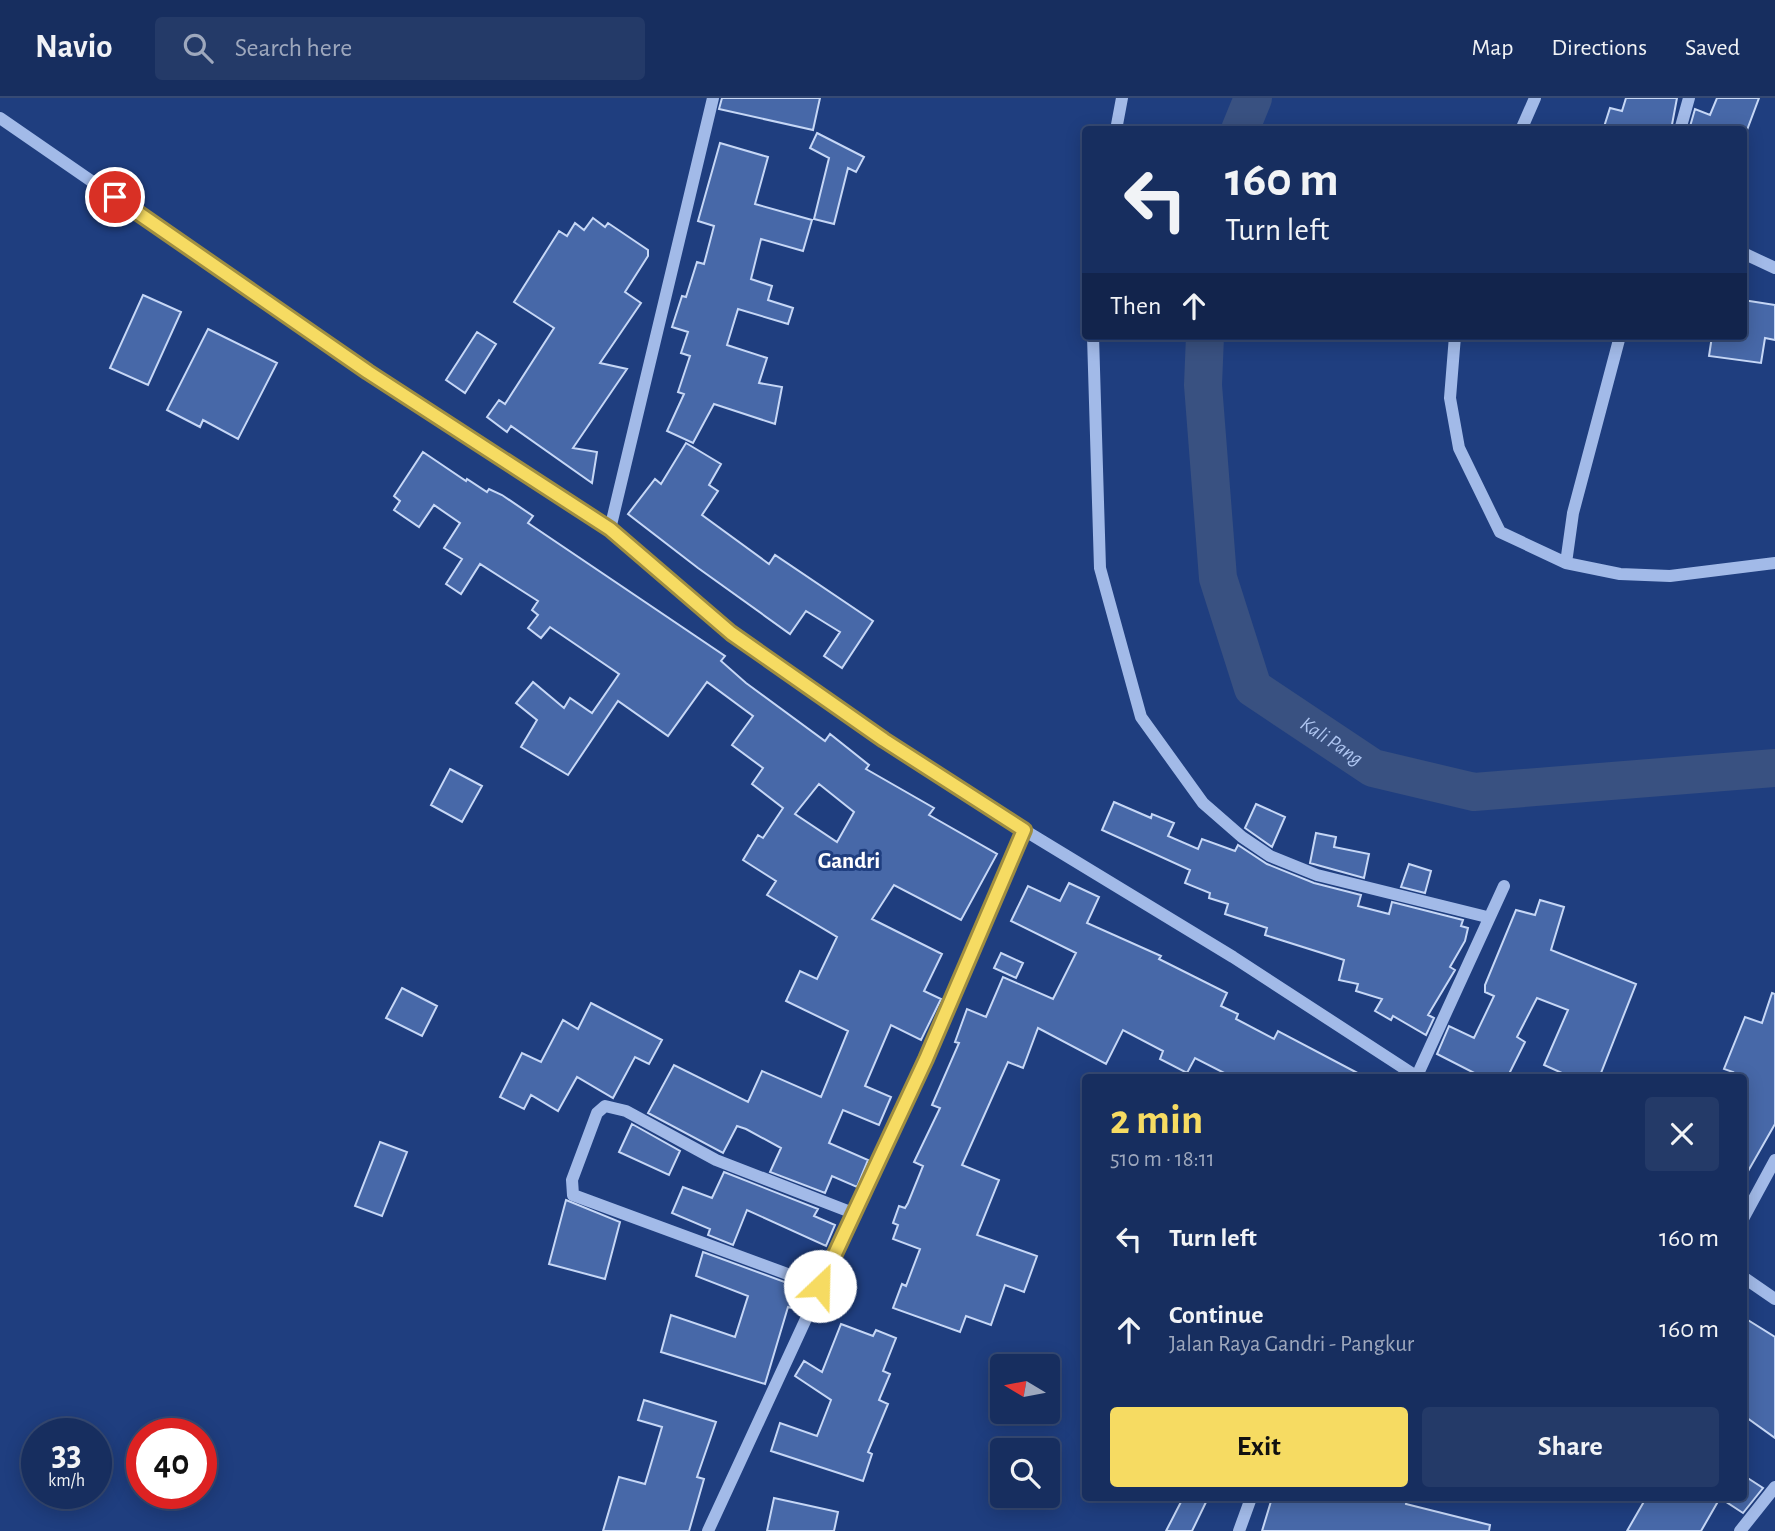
<!DOCTYPE html>
<html lang="en">
<head>
<meta charset="utf-8">
<style>
  :root { --surface:#172e5f; --page:#243a68; --text:#f1f3f6; --muted:#9ea8bd; --line:#364a74; --accent:#f6db62 }
  body { margin:0; font-family:"Alegreya Sans",sans-serif; background:var(--page); color:var(--text); height:100vh; display:flex; flex-direction:column; font-size:26px; white-space:nowrap }
  * { box-sizing:border-box; margin:0 }
  p { font-size:23px; color:var(--muted) }
  .icon { flex:none; width:38px; height:38px; fill:none; stroke:currentColor; stroke-width:2; stroke-linecap:round; stroke-linejoin:round }
  .map { position:relative; flex:1; overflow:hidden }
  .drawer { position:absolute; left:1082px; top:976px; width:665px; height:427px; display:flex; flex-direction:column; background:var(--surface); border-radius:7px; box-shadow:0 4px 18px #0003,0 0 0 2px var(--line) }
  .drawer>* { flex:none }
  .hud { position:absolute; left:1082px; top:28px; width:665px; height:214px; border-radius:7px; box-shadow:0 4px 18px #0003,0 0 0 2px var(--line); background:#172e5f; color:var(--text); overflow:hidden }
  .needle { width:46px; rotate:280deg }
  .controls { position:absolute; left:990px; top:1256px; display:grid; gap:14px }
  .controls a { display:grid; place-items:center; width:70px; height:70px; border-radius:7px; background:var(--surface); box-shadow:0 4px 18px #0003,0 0 0 2px var(--line); font-size:35px }
  .speed { position:absolute; left:21px; top:1320px; display:flex; gap:14px; font-size:35px; font-weight:700; text-align:center }
  .speed>* { display:grid; place-content:center; width:91px; height:91px; border-radius:50%; background:var(--surface); box-shadow:0 4px 18px #0003,0 0 0 2px var(--line); line-height:1 }
  .speed small { font-size:18px; font-weight:400 }
  .speed .limit { border:10px solid #d22; background:#fff; color:#111 }
  .pin { position:absolute; display:grid; place-items:center; width:60px; height:60px; color:#fff; margin:-30px; border:4px solid #fff; border-radius:50%; box-shadow:0 2px 7px #0007 }
  .me { position:absolute; width:77px; margin:-38px; rotate:24deg; stroke-linejoin:round; filter:drop-shadow(0 0 5px #0008) }
  .turn { display:flex; align-items:center; gap:24px; height:147px; padding:0 28px; font-size:32px }
  .turn .icon { width:91px; height:91px; stroke-width:2.5 }
  .turn b { display:block; font-size:49px; line-height:60px }
  .then { display:flex; align-items:center; height:66px; padding:0 28px; background:#0003; gap:14px; font-size:26px }
  .round { display:grid; place-items:center; flex:none; width:74px; height:74px; border-radius:7px; background:var(--page) }
  .headline { display:flex; align-items:center; justify-content:space-between; height:119px; padding:0 28px }
  h1 { font-size:42px; font-weight:600; line-height:52px; color:var(--accent) }
  .cta { display:flex; gap:14px; margin-top:auto; padding:14px 28px }
  .cta a { flex:1; height:80px; border-radius:7px; background:var(--accent); color:#111; font-size:28px; font-weight:600; line-height:80px; text-align:center }
  .cta a+a { background:var(--page); color:var(--text) }
  ul { padding:0; list-style:none }
  li { display:flex; align-items:center; gap:21px; height:91px; padding:0 28px }
  li div { flex:1 }
  li b { display:block; font-size:26px }
  li em { font-style:normal }
  header { display:flex; align-items:center; gap:42px; box-sizing:border-box; height:98px; padding:0 35px; background:var(--surface); border-bottom:2px solid var(--line) }
  header strong { font-size:33px }
  nav { display:flex; gap:38px; margin-inline-start:auto; font-size:24px }
  .search { width:490px; height:63px; background:var(--page); display:flex; align-items:center; gap:18px; box-sizing:border-box; padding:0 24px; border-radius:7px; color:var(--muted); font-size:26px }
  .map>svg:first-child { display:block }
  .lines { fill:none; stroke-linecap:round; stroke-linejoin:round }
  .river { stroke:#395181; stroke-width:38 }
  .building { fill:#4768a8; stroke:#c6d7f6; stroke-width:2; fill-rule:evenodd }
  .minor { stroke:#a2bae8; stroke-width:12 }
  .route-casing { stroke:#a08e40; stroke-width:18 }
  .route { stroke:#f6db62; stroke-width:12 }
  .labels { text-anchor:middle; dominant-baseline:central; stroke-width:6; stroke-linejoin:round; paint-order:stroke }
  .water-label { font-size:21px; font-style:italic; fill:#aec5f0; stroke:#1f3e7f }
  .quarter-label { font-size:23px; font-weight:bold; fill:#fff; stroke:#1f3e7f }
</style>
</head>
<body>
<header>
<strong>Navio</strong>
<div class="search"><svg class="icon" aria-label="search" viewBox="0 0 24 24"><circle cx="10" cy="10" r="6"/><path d="M15 15l6 6"/></svg>Search here</div>
<nav><a>Map</a><a>Directions</a><a>Saved</a></nav>
</header>
<div class="map">
<svg width="1775" height="1433" viewBox="0 0 1775 1433">
  <rect width="100%" height="100%" fill="#1f3e7f"/>
  <g class="lines">
    <g class="river">
      <path d="M 1240,32 L 1253,0"/>
      <path id="s1" d="M 1205,238 L 1203,287 L 1218,480 L 1253,590 L 1373,670 L 1474,694 L 1775,670"/>
    </g>
  </g>
  <path class="building" d="M 722,0 L 820,0 L 813,32 L 719,11 Z
    M 1626,0 L 1677,0 L 1671,32 L 1603,32 L 1610,10 L 1622,13 Z
    M 1717,0 L 1759,0 L 1747,32 L 1689,32 L 1695,11 L 1710,17 Z
    M 817,35 L 864,59 L 856,74 L 848,70 L 834,126 L 814,121 L 829,60 L 810,50 Z
    M 720,45 L 768,59 L 755,106 L 812,122 L 803,153 L 761,141 L 751,181 L 772,188 L 768,202 L 793,210 L 788,226 L 738,211 L 727,247 L 767,260 L 759,285 L 782,289 L 775,326 L 714,306 L 693,345 L 667,333 L 684,296 L 678,294 L 690,258 L 681,255 L 688,234 L 672,229 L 682,198 L 686,199 L 697,164 L 704,166 L 714,128 L 698,123 Z
    M 593,120 L 605,129 L 608,125 L 648,152 L 648,158 L 625,194 L 641,205 L 600,265 L 627,271 L 573,350 L 597,354 L 592,385 L 511,328 L 507,334 L 487,319 L 499,302 L 505,306 L 554,230 L 514,204 L 559,133 L 567,138 L 575,125 L 584,132 Z
    M 143,197 L 181,214 L 148,287 L 110,270 Z
    M 1743,202 L 1775,207 L 1775,242 L 1765,240 L 1761,265 L 1709,258 L 1712,238 L 1743,238 Z
    M 208,231 L 277,265 L 238,341 L 203,322 L 200,329 L 167,312 Z
    M 477,234 L 496,246 L 465,295 L 446,282 Z
    M 686,345 L 721,366 L 709,387 L 718,393 L 702,417 L 769,466 L 775,457 L 873,523 L 842,570 L 824,558 L 840,534 L 806,513 L 790,536 L 698,470 L 628,416 L 655,381 L 661,386 Z
    M 423,354 L 466,383 L 467,381 L 487,394 L 489,391 L 502,397 L 533,418 L 528,425 L 725,558 L 721,563 L 746,585 L 825,643 L 830,636 L 869,667 L 866,671 L 934,710 L 929,717 L 997,756 L 961,822 L 894,787 L 872,821 L 942,856 L 924,893 L 941,901 L 921,942 L 891,927 L 865,988 L 891,999 L 879,1027 L 843,1012 L 829,1045 L 868,1062 L 857,1089 L 832,1078 L 825,1095 L 770,1074 L 781,1050 L 746,1031 L 737,1028 L 723,1055 L 648,1015 L 674,967 L 748,1004 L 762,973 L 821,999 L 848,933 L 786,903 L 800,873 L 817,881 L 837,839 L 767,797 L 776,783 L 743,762 L 758,737 L 763,740 L 783,710 L 752,686 L 763,670 L 732,647 L 753,618 L 707,584 L 668,638 L 618,603 L 568,677 L 521,649 L 537,622 L 516,605 L 533,584 L 564,610 L 570,600 L 592,615 L 619,576 L 550,529 L 541,540 L 528,530 L 538,517 L 532,512 L 538,503 L 480,466 L 461,496 L 446,486 L 462,461 L 444,450 L 460,425 L 434,407 L 419,429 L 394,412 L 400,403 L 394,398 ZM 819,686 L 854,714 L 837,744 L 795,716 Z
    M 450,671 L 482,688 L 462,724 L 431,707 Z
    M 1114,704 L 1151,720 L 1152,716 L 1174,725 L 1168,738 L 1198,751 L 1202,741 L 1235,753 L 1238,747 L 1267,766 L 1314,785 L 1361,797 L 1358,808 L 1389,816 L 1392,804 L 1463,822 L 1461,828 L 1468,830 L 1465,843 L 1450,869 L 1455,872 L 1428,917 L 1434,920 L 1426,937 L 1393,918 L 1391,922 L 1375,913 L 1382,901 L 1356,893 L 1358,886 L 1339,882 L 1344,862 L 1265,837 L 1267,830 L 1225,816 L 1228,806 L 1209,800 L 1210,795 L 1185,785 L 1190,772 L 1102,732 Z
    M 1256,706 L 1285,719 L 1272,749 L 1245,730 Z
    M 1316,735 L 1336,739 L 1334,749 L 1369,756 L 1364,780 L 1310,765 Z
    M 1409,766 L 1431,773 L 1425,795 L 1401,789 Z
    M 1069,785 L 1099,799 L 1087,825 L 1161,858 L 1159,861 L 1227,895 L 1221,908 L 1238,916 L 1236,921 L 1274,941 L 1278,933 L 1367,980 L 1234,980 L 1195,960 L 1187,975 L 1160,961 L 1163,953 L 1123,932 L 1106,966 L 1038,930 L 1023,970 L 1008,964 L 962,1067 L 999,1082 L 977,1137 L 1037,1158 L 1024,1194 L 1005,1187 L 991,1227 L 966,1218 L 960,1234 L 893,1210 L 902,1186 L 906,1188 L 920,1151 L 893,1141 L 898,1127 L 893,1125 L 899,1108 L 905,1110 L 908,1105 L 923,1068 L 914,1064 L 940,1010 L 932,1007 L 959,945 L 955,944 L 967,911 L 986,919 L 1003,879 L 1053,901 L 1076,855 L 1011,823 L 1028,788 L 1060,803 Z
    M 1540,802 L 1564,809 L 1551,852 L 1636,886 L 1599,980 L 1573,980 L 1544,967 L 1568,912 L 1537,900 L 1517,939 L 1525,944 L 1507,980 L 1484,980 L 1437,956 L 1449,928 L 1474,940 L 1494,898 L 1485,894 L 1485,887 L 1516,812 L 1535,817 Z
    M 1001,855 L 1023,865 L 1016,880 L 994,870 Z
    M 402,890 L 437,908 L 422,938 L 386,920 Z
    M 1772,895 L 1775,896 L 1775,1026 L 1743,1082 L 1743,980 L 1730,980 L 1733,974 L 1724,971 L 1745,919 L 1762,925 Z
    M 591,905 L 662,942 L 649,966 L 635,959 L 613,1000 L 577,979 L 558,1013 L 531,997 L 524,1011 L 500,999 L 522,955 L 541,964 L 563,922 L 578,931 Z
    M 632,1026 L 680,1053 L 669,1077 L 619,1054 Z
    M 380,1044 L 407,1054 L 382,1118 L 355,1108 Z
    M 724,1074 L 818,1111 L 814,1118 L 835,1127 L 826,1148 L 747,1112 L 733,1147 L 708,1137 L 710,1131 L 672,1115 L 683,1089 L 712,1100 Z
    M 566,1102 L 620,1124 L 605,1181 L 549,1166 Z
    M 703,1154 L 801,1190 L 795,1211 L 788,1209 L 765,1286 L 661,1254 L 671,1217 L 735,1239 L 748,1198 L 696,1178 Z
    M 1743,1219 L 1775,1239 L 1775,1340 L 1743,1317 Z
    M 841,1226 L 873,1238 L 876,1232 L 896,1240 L 883,1273 L 890,1276 L 879,1302 L 888,1306 L 868,1354 L 872,1356 L 863,1383 L 771,1353 L 780,1325 L 817,1338 L 831,1302 L 795,1278 L 804,1263 L 822,1274 Z
    M 644,1302 L 716,1324 L 697,1379 L 704,1381 L 689,1433 L 603,1433 L 619,1379 L 645,1386 L 662,1329 L 638,1322 Z
    M 1743,1377 L 1763,1390 L 1743,1415 L 1720,1400 L 1701,1433 L 1627,1433 L 1646,1400 L 1743,1400 Z
    M 774,1400 L 838,1414 L 834,1433 L 767,1433 Z
    M 1183,1400 L 1208,1400 L 1192,1433 L 1166,1433 Z
    M 1272,1400 L 1407,1400 L 1406,1406 L 1490,1427 L 1489,1433 L 1262,1433 Z"/>
  <g class="lines">
    <path class="minor" d="M 0,20 L 368,274 L 610,431 L 731,535 L 884,642 L 1024,732 L 926,961 L 708,1433
      M 1116,32 L 1122,0
      M 1521,32 L 1535,0
      M 1680,32 L 1689,0
      M 1743,155 L 1775,170
      M 1093,238 L 1100,470 L 1141,619 L 1203,705 L 1242,739 L 1270,758 L 1317,777 L 1487,819
      M 1455,238 L 1450,300 L 1459,350 L 1500,434 L 1566,465 L 1620,476 L 1670,478 L 1775,465
      M 610,431 L 713,0
      M 1566,465 L 1573,415 L 1620,238
      M 1024,732 L 1233,859 L 1419,980
      M 1416,980 L 1504,788
      M 1743,1121 L 1775,1062
      M 1743,1179 L 1775,1201
      M 820,1188 L 573,1097 L 572,1082 L 597,1015 L 605,1008 L 626,1013 L 716,1062 L 853,1115
      M 1239,1433 L 1251,1400
      M 1740,1433 L 1775,1389"/>
  </g>
  <g class="lines">
    <g class="route-casing">
      <path id="route" d="M 115,99 L 368,274 L 610,431 L 731,535 L 884,642 L 1024,732 L 926,961 L 820,1188"/>
    </g>
    <use href="#route" class="route"/>
  </g>
  <g class="labels">
    <g class="water-label">
      <text stroke="none"><textPath href="#s1" startOffset="453">Kali Pang</textPath></text>
    </g>
    <g class="quarter-label">
      <text x="849" y="763">Gandri</text>
    </g>
  </g>
</svg>
<div class="controls">
<a><svg class="needle" viewBox="-14 -14 28 28"><path d="M0-13l5 13h-10z" fill="#e53935"/><path d="M0 13l5-13h-10z" fill="#9ea8bd"/></svg></a>
<a><svg class="icon" aria-label="search" viewBox="0 0 24 24"><circle cx="10" cy="10" r="6"/><path d="M15 15l6 6"/></svg></a>
</div>
<div class="speed"><div>33<small>km/h</small></div><div class="limit">40</div></div>
<div class="pin" style="left:115px;top:99px;background:#d93025"><svg class="icon" aria-label="arrive" viewBox="0 0 24 24"><path d="M6 21V4h12l-3 4 3 4H6"/></svg></div>
<svg class="me" style="left:820px;top:1188px" viewBox="-20 -20 40 40"><circle r="19" fill="#fff"/><path d="M0-13L10 11 0 6-10 11z" fill="#f6db62"/></svg>
<div class="hud">
<div class="turn"><svg class="icon" aria-label="left" viewBox="0 0 24 24"><path d="M17 20v-9H6M10 6l-5 5 5 5"/></svg><div><b>160 m</b>Turn left</div></div>
<div class="then">Then<svg class="icon" aria-label="ahead" viewBox="0 0 24 24"><path d="M12 20V5M6 11l6-6 6 6"/></svg></div>
</div>
<section class="drawer">
<div class="headline"><div><h1>2 min</h1><p>510 m · 18:11</p></div><a class="round"><svg class="icon" aria-label="close" viewBox="0 0 24 24"><path d="M6 6l12 12M18 6L6 18"/></svg></a></div>
<ul>
<li><svg class="icon" aria-label="left" viewBox="0 0 24 24"><path d="M17 20v-9H6M10 6l-5 5 5 5"/></svg><div><b>Turn left</b></div><em>160 m</em></li>
<li><svg class="icon" aria-label="ahead" viewBox="0 0 24 24"><path d="M12 20V5M6 11l6-6 6 6"/></svg><div><b>Continue</b><p>Jalan Raya Gandri - Pangkur</p></div><em>160 m</em></li>
</ul>
<div class="cta"><a>Exit</a><a>Share</a></div>
</section>
</div>
</body>
</html>
